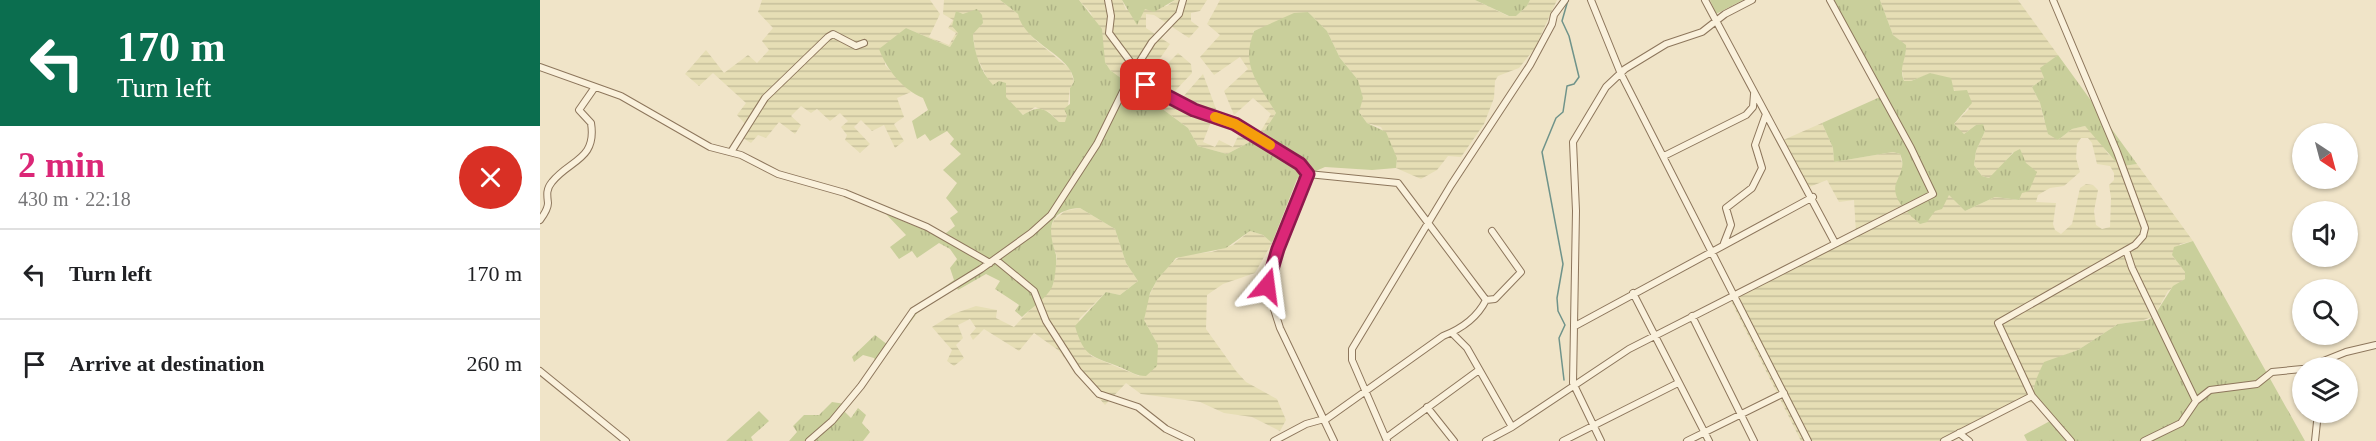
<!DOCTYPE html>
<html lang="en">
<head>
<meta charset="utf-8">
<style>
  :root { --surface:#fff; --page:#f6f6f6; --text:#202124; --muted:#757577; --line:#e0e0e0; --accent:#db2777 }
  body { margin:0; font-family:Georgia,serif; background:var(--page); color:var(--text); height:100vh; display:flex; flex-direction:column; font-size:22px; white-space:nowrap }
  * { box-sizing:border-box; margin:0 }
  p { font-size:20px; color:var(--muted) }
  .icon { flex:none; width:33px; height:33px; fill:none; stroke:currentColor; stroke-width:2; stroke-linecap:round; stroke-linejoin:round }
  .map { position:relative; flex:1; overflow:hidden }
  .side { display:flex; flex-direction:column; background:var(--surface); width:540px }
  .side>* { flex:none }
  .top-card { background:#0b6e4f; color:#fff; overflow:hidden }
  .needle { width:39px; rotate:144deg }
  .buttons { position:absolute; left:1752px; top:123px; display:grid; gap:12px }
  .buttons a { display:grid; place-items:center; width:66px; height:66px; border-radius:50%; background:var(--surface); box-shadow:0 2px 4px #0004; font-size:30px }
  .pin { position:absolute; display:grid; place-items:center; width:51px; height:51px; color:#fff; margin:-26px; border-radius:12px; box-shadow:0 3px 9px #0006 }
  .me { position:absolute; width:66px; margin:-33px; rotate:16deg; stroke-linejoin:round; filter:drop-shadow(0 0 4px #0008) }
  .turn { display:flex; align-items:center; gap:21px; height:126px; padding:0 18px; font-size:27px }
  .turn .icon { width:78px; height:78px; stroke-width:2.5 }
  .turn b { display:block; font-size:42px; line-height:51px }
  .round { display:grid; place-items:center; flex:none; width:63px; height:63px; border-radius:32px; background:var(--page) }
  .head { display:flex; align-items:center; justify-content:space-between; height:102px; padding:0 18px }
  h1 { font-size:36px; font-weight:700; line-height:45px; color:var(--accent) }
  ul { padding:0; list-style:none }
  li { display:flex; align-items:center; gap:18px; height:90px; padding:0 18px; border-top:2px solid var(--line) }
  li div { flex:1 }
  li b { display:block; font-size:22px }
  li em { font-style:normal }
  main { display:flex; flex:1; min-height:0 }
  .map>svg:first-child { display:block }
  .farmland { fill:url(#farmland-rules); fill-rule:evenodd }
  .grass { fill:url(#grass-tufts) }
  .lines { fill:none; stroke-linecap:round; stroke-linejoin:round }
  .stream { stroke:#6f938a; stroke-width:1.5 }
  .minor-casing { stroke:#8d765c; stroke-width:8 }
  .minor { stroke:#faf1dc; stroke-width:6 }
  .route-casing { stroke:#8e194d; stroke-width:15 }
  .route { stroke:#db2777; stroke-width:10 }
  .slow { stroke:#f59e0b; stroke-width:10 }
</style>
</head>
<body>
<main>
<section class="side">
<div class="top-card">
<div class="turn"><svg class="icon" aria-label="left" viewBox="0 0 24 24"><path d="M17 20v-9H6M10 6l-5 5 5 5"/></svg><div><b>170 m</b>Turn left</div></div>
</div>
<div class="head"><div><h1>2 min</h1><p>430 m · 22:18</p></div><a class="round" style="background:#d93025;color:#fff"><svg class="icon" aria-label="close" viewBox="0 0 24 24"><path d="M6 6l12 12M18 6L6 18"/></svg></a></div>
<ul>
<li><svg class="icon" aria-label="left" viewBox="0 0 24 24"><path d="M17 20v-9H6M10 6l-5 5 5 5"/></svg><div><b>Turn left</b></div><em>170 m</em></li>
<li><svg class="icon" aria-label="arrive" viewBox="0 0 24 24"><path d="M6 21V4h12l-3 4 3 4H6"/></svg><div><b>Arrive at destination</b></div><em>260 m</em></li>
</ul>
</section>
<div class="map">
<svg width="1836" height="441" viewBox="0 0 1836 441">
  <defs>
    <pattern id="farmland-rules" width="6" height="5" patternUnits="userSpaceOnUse" patternTransform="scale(1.5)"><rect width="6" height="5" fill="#e6deb5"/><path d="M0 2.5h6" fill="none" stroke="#c6bf9b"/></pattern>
    <pattern id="grass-tufts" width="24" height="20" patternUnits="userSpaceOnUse" patternTransform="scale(1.5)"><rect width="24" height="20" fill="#c9cf9b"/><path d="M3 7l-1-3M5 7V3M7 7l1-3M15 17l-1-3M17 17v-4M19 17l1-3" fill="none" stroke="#aeb285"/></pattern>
  </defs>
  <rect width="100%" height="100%" fill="#f0e4c8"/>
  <path class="farmland" d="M 222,0 L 390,0 L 400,14 L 389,37 L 409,45 L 416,33 L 408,28 L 413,20 L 403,14 L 404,0 L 460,0 L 478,14 L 493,38 L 530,69 L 534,82 L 530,88 L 526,122 L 519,122 L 509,112 L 495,107 L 484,115 L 476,109 L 448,80 L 436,55 L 433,34 L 423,14 L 417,12 L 418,33 L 410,47 L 366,28 L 346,46 L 345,65 L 371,92 L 357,98 L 364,117 L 354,124 L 364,141 L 355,148 L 344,125 L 332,131 L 321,120 L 314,127 L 330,144 L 320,153 L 305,140 L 307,135 L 301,127 L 308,121 L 300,113 L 290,121 L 277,109 L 271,113 L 261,106 L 251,116 L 261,125 L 255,134 L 239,122 L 226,138 L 218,135 L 211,143 L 203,138 L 210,129 L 197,115 L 206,103 L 173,73 L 159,86 L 145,74 L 166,50 L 184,73 L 208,55 L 217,63 L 229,50 L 222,41 L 233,28 L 218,12 Z
    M 539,0 L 582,0 L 586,10 L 627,6 L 635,0 L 667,0 L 660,11 L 651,13 L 651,21 L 659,27 L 649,38 L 614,15 L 606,14 L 606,28 L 630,44 L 619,60 L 626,65 L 638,53 L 651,64 L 652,73 L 635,91 L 642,98 L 663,74 L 676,109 L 663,142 L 675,147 L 679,140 L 693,147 L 704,123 L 719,134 L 731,114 L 713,98 L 694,115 L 684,91 L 708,69 L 700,57 L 674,75 L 660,57 L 680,35 L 667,24 L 680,0 L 935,0 L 968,16 L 976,16 L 987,6 L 990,0 L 1017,0 L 995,48 L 979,68 L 958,76 L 955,81 L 954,98 L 944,124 L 921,157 L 908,156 L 897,170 L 881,179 L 856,168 L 857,158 L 841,127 L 827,123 L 819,112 L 818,80 L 800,58 L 787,31 L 768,12 L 713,31 L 731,104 L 736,113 L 721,136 L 687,154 L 658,146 L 648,128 L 570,70 L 565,62 L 551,13 Z
    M 1340,0 L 1478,0 L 1518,55 L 1501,68 L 1504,78 L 1492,87 L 1500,103 L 1504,120 L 1518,140 L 1532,129 L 1545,126 L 1559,140 L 1568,154 L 1583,166 L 1597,164 L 1653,241 L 1640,244 L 1632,255 L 1645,272 L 1645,279 L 1628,291 L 1614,316 L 1601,321 L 1578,324 L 1538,350 L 1504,363 L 1494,403 L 1483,402 L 1408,441 L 1261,441 L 1189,297 L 1316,233 L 1314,200 L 1299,202 L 1287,180 L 1264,189 L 1241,141 L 1282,123 L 1293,148 L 1294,162 L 1353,152 L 1360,154 L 1363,168 L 1356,189 L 1361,205 L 1389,215 L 1409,194 L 1425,211 L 1455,197 L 1479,200 L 1486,163 L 1473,152 L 1455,174 L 1449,178 L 1442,176 L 1434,165 L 1436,151 L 1445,131 L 1436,125 L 1424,134 L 1417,130 L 1414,124 L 1429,109 L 1410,85 L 1391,73 L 1371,81 L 1364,81 L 1361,66 L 1366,52 L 1366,46 L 1353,35 ZM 1541,138 L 1548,138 L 1552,143 L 1557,164 L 1570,166 L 1574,173 L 1574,180 L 1569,185 L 1571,198 L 1570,227 L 1562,229 L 1556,225 L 1554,211 L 1558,190 L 1553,185 L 1546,184 L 1540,188 L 1532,224 L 1521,234 L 1515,230 L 1513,224 L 1516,203 L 1496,202 L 1498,195 L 1510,188 L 1524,186 L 1540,172 L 1536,158 L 1537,144 Z
    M 540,208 L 575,229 L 586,263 L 598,281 L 580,295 L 566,292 L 539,319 L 551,356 L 599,376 L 618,345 L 604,320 L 607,300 L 617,280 L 631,263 L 643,255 L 672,252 L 693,245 L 710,231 L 723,235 L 732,243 L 715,273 L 683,284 L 667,295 L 666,329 L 696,371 L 706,382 L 737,399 L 746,420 L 740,431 L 712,417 L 684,413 L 660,402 L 601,394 L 586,383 L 565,405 L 518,350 L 494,333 L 479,351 L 444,329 L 433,340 L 430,335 L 436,328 L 430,319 L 418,325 L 423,338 L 416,345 L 424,358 L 414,366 L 407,361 L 412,350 L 392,327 L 413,314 L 436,306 L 457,310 L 456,318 L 474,327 L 513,285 L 517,257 L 509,233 L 514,220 L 525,211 Z"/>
  <path class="grass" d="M 460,0 L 539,0 L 562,29 L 565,62 L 570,70 L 648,128 L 658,146 L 687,154 L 721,136 L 736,113 C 719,84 700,67 714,31 L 754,13 L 768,12 L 787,31 L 800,58 L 818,80 L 823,98 L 819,112 L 827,123 L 846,132 L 857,158 L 856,168 L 832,170 L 785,167 L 757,179 L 732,243 L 723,235 L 710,231 L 686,248 L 636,258 L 617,280 L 610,293 L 604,320 L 618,345 L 617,366 L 606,376 C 596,376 589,371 580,367 C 551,356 544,357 535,326 L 566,292 L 580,295 L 598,281 L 586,263 L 575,229 L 540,208 C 506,210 508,231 516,255 C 517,260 515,281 512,287 C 507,298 491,308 482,317 L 475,311 L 479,305 L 455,289 L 460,281 L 446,274 L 418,290 L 417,288 L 378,312 L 304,411 L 311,418 L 318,408 L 326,415 L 322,423 L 330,432 L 323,441 L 249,441 L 257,432 L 253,426 L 264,415 L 279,415 L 292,402 L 305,404 L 336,362 L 334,358 L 323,355 L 314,362 L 312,357 L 335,335 L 348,345 L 372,310 L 414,280 L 410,268 L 417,259 L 410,249 L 399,243 L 377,258 L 372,251 L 359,259 L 350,247 L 366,235 L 346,214 L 401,237 L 415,226 L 410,218 L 418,212 L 406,198 L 417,183 L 403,170 L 421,154 L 410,144 L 414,139 L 407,131 L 390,141 L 385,134 L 377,139 L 372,121 L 388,110 L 383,98 C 362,89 347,70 339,49 L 366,28 L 410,47 L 418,33 L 412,26 L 416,11 L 423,14 L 437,9 L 442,15 L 443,23 L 433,34 C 434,52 440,71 453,85 L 459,81 L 466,83 L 466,97 L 483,115 C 500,104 505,108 519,122 L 525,122 L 527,115 L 524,109 L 530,104 L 530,88 L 534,82 C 533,55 484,44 478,14 Z
    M 582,0 L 635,0 L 614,12 L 605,9 L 597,25 Z
    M 935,0 L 990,0 L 987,6 L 976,16 L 969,16 Z
    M 1170,0 L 1203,0 L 1176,14 Z
    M 1289,0 L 1340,0 L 1353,35 L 1366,45 C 1367,59 1358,67 1364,81 L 1371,81 L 1390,73 L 1411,78 L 1414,91 L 1427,90 L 1432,103 L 1414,124 L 1424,134 L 1436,125 L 1443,124 L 1445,131 L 1436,151 L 1434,165 L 1442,176 L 1449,178 L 1474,152 L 1480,149 L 1486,163 L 1497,172 L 1489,191 L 1482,193 L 1479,200 L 1455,197 L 1425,211 L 1409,195 L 1402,209 L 1395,211 L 1387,222 L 1380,224 C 1369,214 1349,198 1357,181 C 1361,171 1365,165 1360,154 L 1353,152 L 1294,162 L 1293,148 L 1282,123 L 1340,97 Z
    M 1518,55 L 1597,164 L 1583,166 L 1576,162 L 1545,126 L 1532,129 L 1518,140 L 1508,134 L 1500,103 L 1492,87 L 1504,78 L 1500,68 Z
    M 1653,241 L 1765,441 L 1487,441 L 1484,435 L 1510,421 C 1489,396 1490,391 1504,362 L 1538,350 L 1578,324 L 1608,320 L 1614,316 L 1633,286 L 1645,279 L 1645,272 L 1632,255 L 1634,247 Z
    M 219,411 L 229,421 L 211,437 L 213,441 L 186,441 Z"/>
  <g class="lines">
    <path class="stream" d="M 1024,380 L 1019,338 L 1025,325 L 1018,311 L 1017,298 L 1023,264 L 1002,152 L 1016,118 L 1023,112 L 1027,86 L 1034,84 L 1039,77 L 1029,36 L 1022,21 L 1028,0"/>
    <g class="minor-casing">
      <path id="minor" d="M 568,0 L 571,16 L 569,33 L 595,68
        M 1051,0 L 1081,74 L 1268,441
        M 1165,0 L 1295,243
        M 1513,0 L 1577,152 L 1605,228 L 1603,236 L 1595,245 L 1458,323 L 1492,396 L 1531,441
        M 0,67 L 81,96 L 170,147 L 201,155 L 238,174 L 305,193 L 387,227 L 450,263
        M 590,77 L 654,110 L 695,124 L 760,164 L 768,174 L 858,183 L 946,300 C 937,318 921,329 903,336 L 785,420
        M 191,152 L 225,98 L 288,37 L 293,34 L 316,46 L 324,43
        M 1124,156 L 1206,115 L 1213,107 L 1214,94
        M 768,174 L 738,249 L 727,287 L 740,328 L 794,441
        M 0,220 C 3,216 8,209 8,203 C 7,195 6,189 12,182 C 29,160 57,160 51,123 L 39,110 L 55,87
        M 1184,243 L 1191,225 L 1186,208 L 1212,188 L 1222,168 L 1215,145 L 1226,114
        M 1586,250 L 1592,268 L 1656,401
        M 455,259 L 494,291 L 506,321 L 538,371 L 559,394 L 598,407 L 626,429 L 651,441
        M 1093,293 L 1169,441
        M 946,300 L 955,299 L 981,272 L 952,231
        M 1152,316 L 1214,441
        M 1035,326 L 1273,197
        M 913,334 L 927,348 L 972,427
        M 1766,368 L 1806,352 L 1836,345
        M 0,371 L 86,441
        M 887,407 L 914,441
        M 1419,433 L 1429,441
        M 846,438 L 939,370
        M 269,441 L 292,421 L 321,386 L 373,311 L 441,269 L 491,233 L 511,215 L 557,144 L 590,77 L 612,42 L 639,14 L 643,0
        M 734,441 L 766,424 L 784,419
        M 847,441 L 812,360 L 812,349 L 911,185 L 990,65 L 1012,24 L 1014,15 L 1025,0
        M 946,441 L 972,427 L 1089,349 L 1393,194 L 1371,148 L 1290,0
        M 1023,441 L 1138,383
        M 1061,441 L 1033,383 L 1036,211 L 1033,142 L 1066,87 L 1085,69 L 1126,44 L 1162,32 L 1185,14 L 1212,0
        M 1147,441 L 1244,393
        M 1404,441 L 1492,396
        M 1604,441 L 1641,423 L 1656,401 L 1670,390 L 1717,384 L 1732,372 L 1762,369
        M 1775,441 L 1777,422"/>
    </g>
    <use href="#minor" class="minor"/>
  </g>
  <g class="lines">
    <g class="route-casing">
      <path id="route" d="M 606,85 L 654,110 L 695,124 L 760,164 L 768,174 L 738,249 L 727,286"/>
    </g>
    <use href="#route" class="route"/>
    <path class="slow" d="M 675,117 L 695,124 L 730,145"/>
  </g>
</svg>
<div class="buttons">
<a><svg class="needle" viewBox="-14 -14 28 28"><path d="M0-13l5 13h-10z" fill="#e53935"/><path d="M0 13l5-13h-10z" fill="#757577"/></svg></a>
<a><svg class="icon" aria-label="sound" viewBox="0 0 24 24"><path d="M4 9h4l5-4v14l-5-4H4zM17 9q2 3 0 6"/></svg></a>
<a><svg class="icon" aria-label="search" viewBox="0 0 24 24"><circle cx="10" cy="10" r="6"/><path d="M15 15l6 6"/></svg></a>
<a><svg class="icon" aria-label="layers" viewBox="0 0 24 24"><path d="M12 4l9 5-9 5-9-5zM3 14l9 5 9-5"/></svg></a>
</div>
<div class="pin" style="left:606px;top:85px;background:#d93025"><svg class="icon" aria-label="arrive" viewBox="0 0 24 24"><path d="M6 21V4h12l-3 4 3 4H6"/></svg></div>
<svg class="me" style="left:727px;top:286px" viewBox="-20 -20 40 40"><path d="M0-17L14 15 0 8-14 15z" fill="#db2777" stroke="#fff" stroke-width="4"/></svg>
</div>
</main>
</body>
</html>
